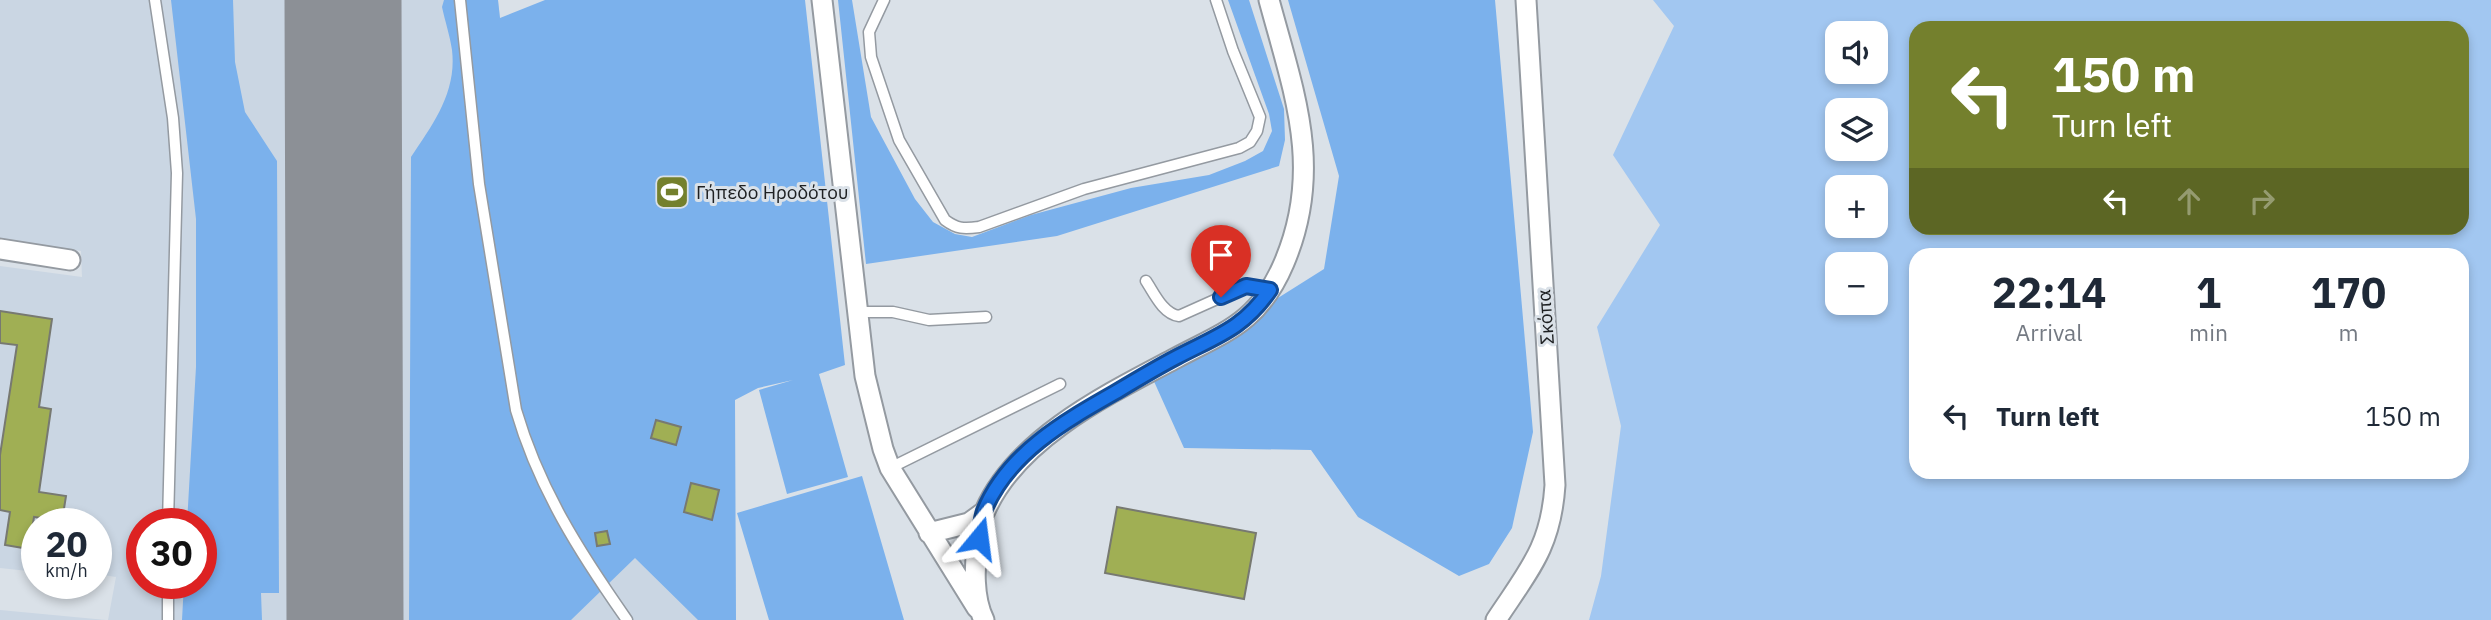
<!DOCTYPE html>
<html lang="en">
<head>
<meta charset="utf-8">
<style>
  :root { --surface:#fff; --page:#f2f2f3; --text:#1f2937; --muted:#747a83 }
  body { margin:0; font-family:"IBM Plex Sans",sans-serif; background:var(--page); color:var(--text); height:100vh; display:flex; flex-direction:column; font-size:26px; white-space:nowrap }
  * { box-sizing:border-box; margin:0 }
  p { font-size:23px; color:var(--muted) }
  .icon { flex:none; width:38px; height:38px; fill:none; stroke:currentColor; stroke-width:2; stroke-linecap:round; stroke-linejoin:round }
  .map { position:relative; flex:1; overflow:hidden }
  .panel { position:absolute; left:1909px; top:248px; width:560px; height:231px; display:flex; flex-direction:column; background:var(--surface); border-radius:21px; box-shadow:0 4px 10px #0003 }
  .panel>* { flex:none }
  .guide { position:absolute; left:1909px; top:21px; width:560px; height:214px; border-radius:21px; box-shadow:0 4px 10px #0003; background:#74802d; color:#fff; overflow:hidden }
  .controls { position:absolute; left:1825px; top:21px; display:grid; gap:14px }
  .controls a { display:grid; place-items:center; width:63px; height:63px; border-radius:14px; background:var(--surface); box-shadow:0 4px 10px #0003; font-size:35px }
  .speed { position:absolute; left:21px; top:508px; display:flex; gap:14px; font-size:35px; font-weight:700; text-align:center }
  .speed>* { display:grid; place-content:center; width:91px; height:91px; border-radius:50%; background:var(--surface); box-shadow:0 4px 10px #0003; line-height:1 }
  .speed small { font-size:18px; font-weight:400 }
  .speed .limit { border:10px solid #d22; background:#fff; color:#111 }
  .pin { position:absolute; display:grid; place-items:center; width:60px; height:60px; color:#fff; margin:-72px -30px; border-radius:50% 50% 50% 0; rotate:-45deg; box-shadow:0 0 7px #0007 }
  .pin .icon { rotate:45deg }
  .me { position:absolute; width:77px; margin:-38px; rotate:16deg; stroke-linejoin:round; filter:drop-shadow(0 0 5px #0008) }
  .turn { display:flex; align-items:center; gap:24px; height:147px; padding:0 28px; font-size:32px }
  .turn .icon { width:91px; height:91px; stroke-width:2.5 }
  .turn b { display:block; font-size:49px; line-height:60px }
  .lanes { display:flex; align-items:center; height:66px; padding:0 28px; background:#0003; justify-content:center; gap:35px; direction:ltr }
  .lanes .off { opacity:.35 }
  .eta { display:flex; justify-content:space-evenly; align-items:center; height:119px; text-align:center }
  .eta b { font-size:42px; font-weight:700; line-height:49px }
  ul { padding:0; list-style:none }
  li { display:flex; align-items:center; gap:21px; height:98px; padding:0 28px }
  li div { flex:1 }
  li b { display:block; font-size:26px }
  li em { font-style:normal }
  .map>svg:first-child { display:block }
  .built { fill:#cad6e3; fill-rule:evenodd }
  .green { fill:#7bb1ec }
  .water { fill:#a2c7f1; fill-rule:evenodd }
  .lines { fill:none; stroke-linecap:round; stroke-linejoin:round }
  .runway { stroke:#8c9096; stroke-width:117 }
  .building { fill:#a0af54; stroke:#777971; stroke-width:2 }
  .lane-casing { stroke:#949aa1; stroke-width:13 }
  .street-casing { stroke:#949aa1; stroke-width:23 }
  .lane { stroke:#fff; stroke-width:10 }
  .street { stroke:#fff; stroke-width:19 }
  .route-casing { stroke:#114b97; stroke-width:18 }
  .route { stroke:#1a73e8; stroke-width:12 }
  .labels { text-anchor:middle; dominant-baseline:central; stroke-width:6; stroke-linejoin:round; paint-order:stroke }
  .poi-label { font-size:19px; fill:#1e2022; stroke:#dae1e8; text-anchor:start }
  .street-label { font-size:19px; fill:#1e2022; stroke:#dae1e8 }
</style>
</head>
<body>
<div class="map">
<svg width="2491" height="620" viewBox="0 0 2491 620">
  <rect width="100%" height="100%" fill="#dae1e8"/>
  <path class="built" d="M 0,0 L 498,0 L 541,389 L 734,437 L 736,620 L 108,620 L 116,577 L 96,574 L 96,523 L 37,523 L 37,572 L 0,568 L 0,266 L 82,277 L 81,251 L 0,240 ZM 142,523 L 201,523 L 201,583 L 142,583 Z
    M 0,610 L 106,620 L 0,620 Z"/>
  <path class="green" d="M 171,0 L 233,0 L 235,62 L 245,112 L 277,161 L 279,593 L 261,593 L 262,620 L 182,620 L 184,583 L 201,583 L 201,523 L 187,523 L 196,367 L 196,219 Z
    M 444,0 L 498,0 L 500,18 L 545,0 L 805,0 L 845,365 L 819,374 L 848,477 L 787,494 L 759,390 L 793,380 L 758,388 L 735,400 L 736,620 L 698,620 L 635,558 L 571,620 L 409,620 L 411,157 C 433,124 457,92 452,50 C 450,36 445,21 442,7 Z
    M 838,0 L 852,0 L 871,117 L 915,199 L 933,222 L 955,234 L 972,237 L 1031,215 L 1131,188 L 1209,175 L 1245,161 L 1263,151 L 1272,131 L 1269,114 L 1228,0 L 1249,0 L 1284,109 L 1285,140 L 1279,166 L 1057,236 L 866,264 Z
    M 1288,0 L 1495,0 L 1533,432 L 1512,528 L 1489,564 L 1459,576 L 1358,517 L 1311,450 L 1184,448 L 1152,377 L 1324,269 L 1339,176 Z
    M 862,476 L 904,620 L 769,620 L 737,513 Z"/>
  <path class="water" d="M 1653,0 L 2491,0 L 2491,620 L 1589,620 L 1601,576 L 1621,426 L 1597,327 L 1660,225 L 1613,155 L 1674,26 ZM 1916,28 L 2462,28 L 2462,228 L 1916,228 ZM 1838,33 L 1876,33 L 1876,72 L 1838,72 ZM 1838,110 L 1876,110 L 1876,149 L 1838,149 ZM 1838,187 L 1876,187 L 1876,226 L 1838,226 ZM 1916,256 L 2462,256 L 2462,472 L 1916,472 ZM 1838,264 L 1876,264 L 1876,303 L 1838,303 Z"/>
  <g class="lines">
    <path class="runway" d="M 343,0 L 345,620"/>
  </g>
  <path class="building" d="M 0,311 L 52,319 L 39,407 L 51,409 L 39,492 L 66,496 L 62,521 L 34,517 L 29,549 L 5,545 L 10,512 L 0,510 L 0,455 L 17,345 L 0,343 Z
    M 656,420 L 681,427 L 676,445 L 651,438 Z
    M 691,483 L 719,490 L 712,520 L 684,512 Z
    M 1117,507 L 1256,533 L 1244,599 L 1105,573 Z
    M 607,531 L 610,544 L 597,546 L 595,533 Z"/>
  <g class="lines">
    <g class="lane-casing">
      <path id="lane" d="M 155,0 L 173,118 L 177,173 L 168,523
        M 460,0 L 479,184 L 516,410 C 539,489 580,553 627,620
        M 884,0 L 869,32 L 871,57 L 899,140 L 945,220 C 957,229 964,229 979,227 L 1084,189 L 1239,148 L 1250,142 L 1257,131 L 1260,117 L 1233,51 L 1216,0
        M 1146,281 C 1154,293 1163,314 1179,316 L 1246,286 L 1270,290
        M 859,312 L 893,312 L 929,320 L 986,317
        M 890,468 L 1060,384
        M 168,620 L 168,583"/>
    </g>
    <g class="street-casing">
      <path id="street" d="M 822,0 L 865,376 L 883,449 L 890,468 L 977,608
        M 0,249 L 70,260
        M 929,533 L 969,523 L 984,512
        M 984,620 C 973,598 974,566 978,542 C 980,532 980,520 985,511 C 1017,438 1108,394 1176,358 C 1227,331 1259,322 1284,263 C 1324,169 1294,93 1269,0
        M 1496,620 C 1529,570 1551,547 1555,485 L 1526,0"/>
    </g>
    <use href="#lane" class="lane"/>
    <use href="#street" class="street"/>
  </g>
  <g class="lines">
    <g class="route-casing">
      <path id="route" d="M 979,538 C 981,529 981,519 984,511 C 1008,453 1065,421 1116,392 C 1136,380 1156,368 1177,357 C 1217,336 1243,329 1270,290 L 1246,286 L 1221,297"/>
    </g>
    <use href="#route" class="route"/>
  </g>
  <defs>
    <g id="stadium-square" transform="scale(1.75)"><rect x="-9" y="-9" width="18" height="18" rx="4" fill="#74802d" stroke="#dae1e8"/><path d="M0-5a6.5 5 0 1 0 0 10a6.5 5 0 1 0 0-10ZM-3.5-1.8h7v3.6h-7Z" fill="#fff"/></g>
  </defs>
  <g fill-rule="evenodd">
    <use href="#stadium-square" x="672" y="192"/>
  </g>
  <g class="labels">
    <g class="poi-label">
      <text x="696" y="192">Γήπεδο Ηροδότου</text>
    </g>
    <g class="street-label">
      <text transform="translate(1545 317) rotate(-94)">Σκόπα</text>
    </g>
  </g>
</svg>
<div class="controls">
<a><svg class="icon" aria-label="sound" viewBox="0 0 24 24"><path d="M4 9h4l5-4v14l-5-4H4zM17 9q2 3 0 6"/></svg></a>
<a><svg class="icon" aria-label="layers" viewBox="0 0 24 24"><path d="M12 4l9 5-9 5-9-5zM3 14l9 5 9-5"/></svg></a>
<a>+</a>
<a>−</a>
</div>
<div class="speed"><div>20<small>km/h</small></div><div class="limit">30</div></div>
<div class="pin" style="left:1221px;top:297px;background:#d93025"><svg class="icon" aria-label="arrive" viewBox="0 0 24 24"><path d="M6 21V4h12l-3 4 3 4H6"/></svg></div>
<svg class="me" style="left:979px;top:538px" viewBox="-20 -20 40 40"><path d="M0-17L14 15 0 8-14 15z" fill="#1a73e8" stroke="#fff" stroke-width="4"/></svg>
<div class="guide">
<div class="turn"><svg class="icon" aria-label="left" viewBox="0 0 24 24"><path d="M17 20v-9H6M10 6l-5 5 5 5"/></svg><div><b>150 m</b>Turn left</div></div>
<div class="lanes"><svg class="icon" aria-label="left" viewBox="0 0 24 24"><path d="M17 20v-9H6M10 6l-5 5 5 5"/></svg><svg class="icon off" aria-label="ahead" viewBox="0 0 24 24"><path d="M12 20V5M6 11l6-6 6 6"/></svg><svg class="icon off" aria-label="right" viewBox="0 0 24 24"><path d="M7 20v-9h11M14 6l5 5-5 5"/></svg></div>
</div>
<section class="panel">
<div class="eta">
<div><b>22:14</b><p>Arrival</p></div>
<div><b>1</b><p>min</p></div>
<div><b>170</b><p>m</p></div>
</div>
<ul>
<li><svg class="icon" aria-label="left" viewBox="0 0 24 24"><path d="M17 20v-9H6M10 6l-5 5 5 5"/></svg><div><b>Turn left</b></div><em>150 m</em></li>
</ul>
</section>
</div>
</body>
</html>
